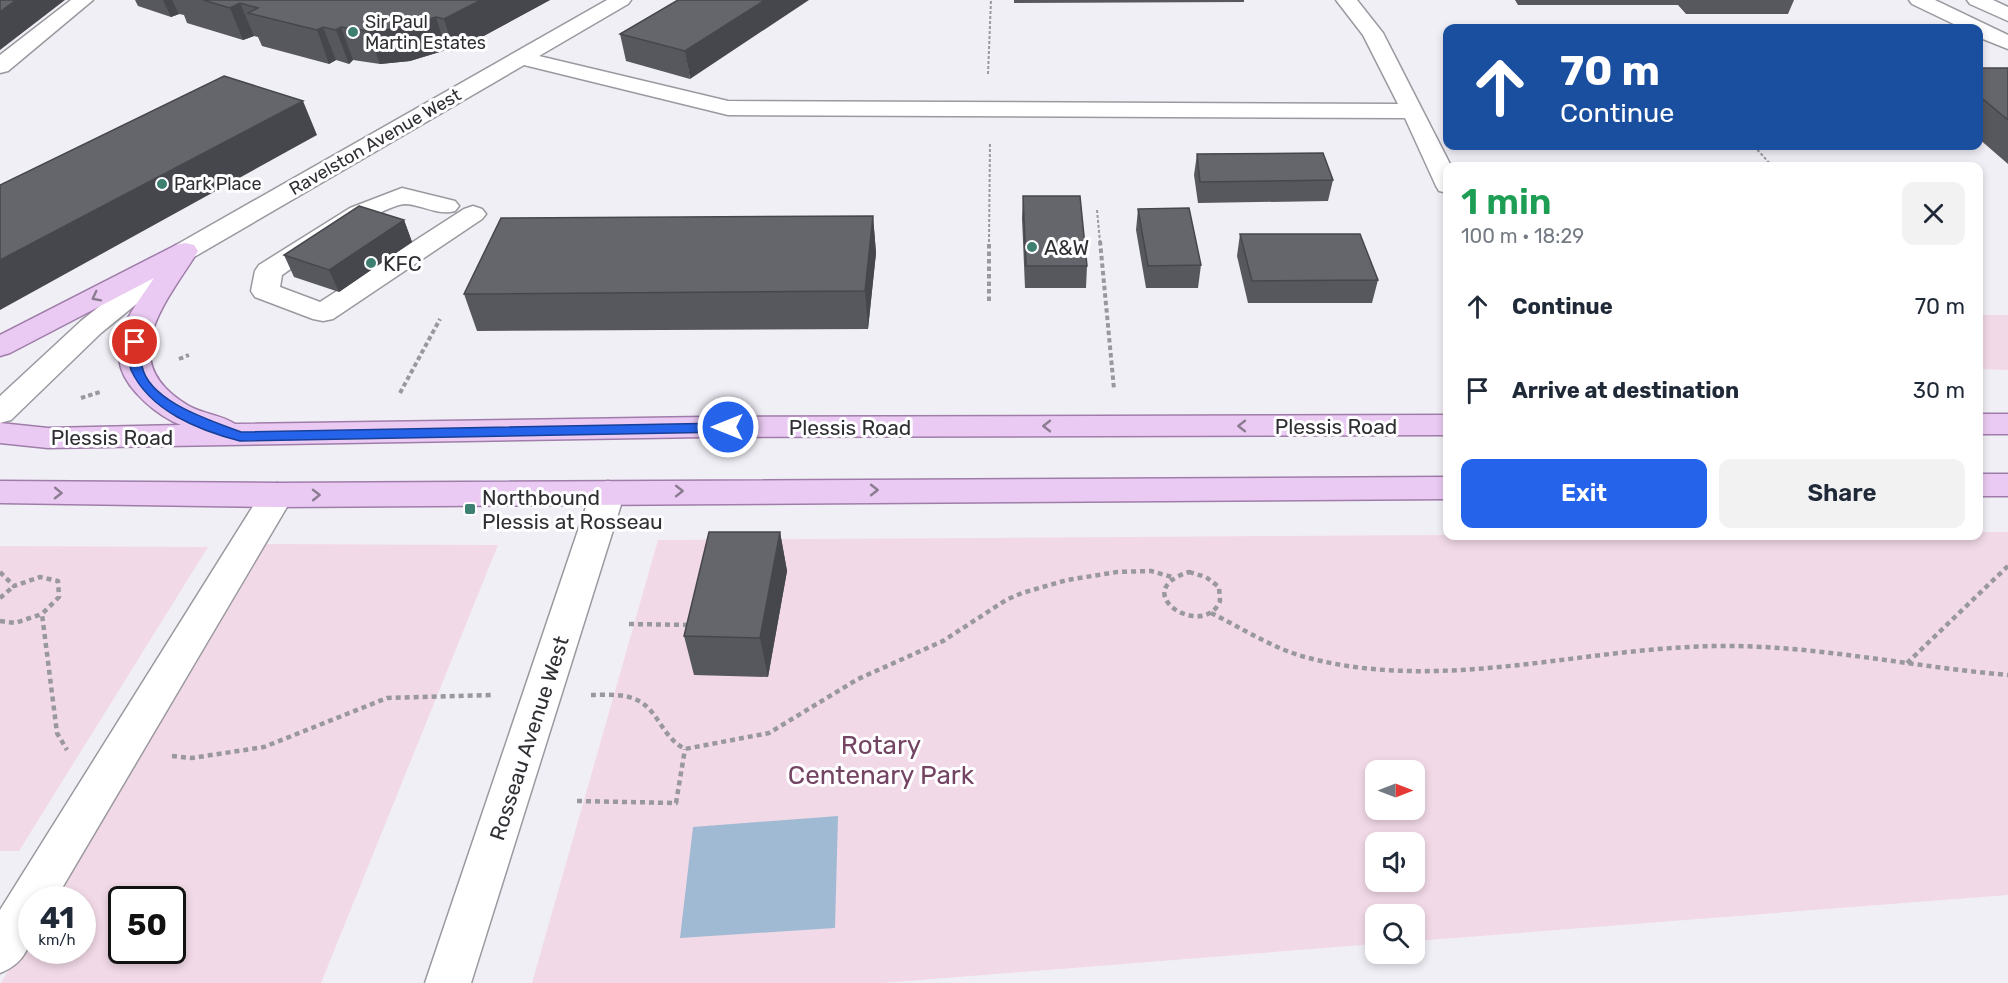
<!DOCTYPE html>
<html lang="en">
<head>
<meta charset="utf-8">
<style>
  :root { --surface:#fff; --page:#f2f2f3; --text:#1f2937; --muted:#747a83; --accent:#2563eb }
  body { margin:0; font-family:Rubik,sans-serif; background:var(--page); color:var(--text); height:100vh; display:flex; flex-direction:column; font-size:22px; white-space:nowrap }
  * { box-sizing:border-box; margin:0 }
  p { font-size:20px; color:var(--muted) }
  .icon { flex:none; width:33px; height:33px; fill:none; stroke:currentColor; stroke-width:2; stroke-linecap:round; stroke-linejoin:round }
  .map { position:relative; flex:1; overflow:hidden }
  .sheet { position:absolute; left:1443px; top:162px; width:540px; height:378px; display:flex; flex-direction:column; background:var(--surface); border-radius:12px; box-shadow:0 3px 9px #0003 }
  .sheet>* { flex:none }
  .top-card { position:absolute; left:1443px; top:24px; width:540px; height:126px; border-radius:12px; box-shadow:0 3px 9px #0003; background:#1a4fa0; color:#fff; overflow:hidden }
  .needle { width:39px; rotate:90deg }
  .fabs { position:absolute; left:1365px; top:760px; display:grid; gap:12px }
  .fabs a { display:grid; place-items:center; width:60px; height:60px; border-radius:12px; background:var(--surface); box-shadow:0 3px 9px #0003; font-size:30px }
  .speed { position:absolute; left:18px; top:886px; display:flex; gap:12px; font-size:30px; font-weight:700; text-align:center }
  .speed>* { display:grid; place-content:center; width:78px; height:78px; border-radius:50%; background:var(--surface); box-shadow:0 3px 9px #0003; line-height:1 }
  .speed small { font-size:15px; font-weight:400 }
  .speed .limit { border:3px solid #111; border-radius:9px; background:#fff; color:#111 }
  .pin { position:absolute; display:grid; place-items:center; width:51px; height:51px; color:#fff; margin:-26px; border:3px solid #fff; border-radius:50%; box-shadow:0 2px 6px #0007 }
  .me { position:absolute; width:66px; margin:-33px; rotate:270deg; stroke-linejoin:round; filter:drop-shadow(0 0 4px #0008) }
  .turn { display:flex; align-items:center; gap:21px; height:126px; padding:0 18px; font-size:27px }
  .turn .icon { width:78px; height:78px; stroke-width:2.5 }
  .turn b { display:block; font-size:42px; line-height:51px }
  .round { display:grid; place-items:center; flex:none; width:63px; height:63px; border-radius:12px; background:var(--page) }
  .overview { display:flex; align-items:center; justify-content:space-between; height:102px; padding:0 18px }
  h1 { font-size:36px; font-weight:600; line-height:45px; color:#1e9e55 }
  .primary-button { display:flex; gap:12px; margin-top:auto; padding:12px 18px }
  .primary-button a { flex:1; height:69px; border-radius:12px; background:var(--accent); color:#fff; font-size:24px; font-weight:600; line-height:69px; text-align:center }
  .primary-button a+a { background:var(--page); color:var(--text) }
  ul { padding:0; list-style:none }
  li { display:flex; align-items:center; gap:18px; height:84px; padding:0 18px }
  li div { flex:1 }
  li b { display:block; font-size:22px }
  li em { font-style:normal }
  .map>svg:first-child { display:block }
  .green { fill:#f2d9e7; fill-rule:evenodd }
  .water { fill:#a1bad4 }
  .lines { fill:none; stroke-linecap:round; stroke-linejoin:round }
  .minor-casing { stroke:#9a999f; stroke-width:3 }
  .major-casing { stroke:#9f7da9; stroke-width:3 }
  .path-far2 { stroke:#99989d; stroke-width:2; stroke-dasharray:3 2; stroke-linecap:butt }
  .path-far1 { stroke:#99989d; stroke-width:4; stroke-dasharray:4.5 3; stroke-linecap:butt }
  .path { stroke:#99989d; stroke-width:4.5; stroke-dasharray:5 4; stroke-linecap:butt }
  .minor { fill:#fff; fill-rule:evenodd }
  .major { fill:#eacaf2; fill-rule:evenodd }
  .wall { fill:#56585d }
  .shaded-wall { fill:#46474c }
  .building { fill:#64666c; stroke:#46474c; stroke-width:1.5 }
  .oneway { stroke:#8c7c92 }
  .route { fill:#2563eb; stroke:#184099; stroke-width:1.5 }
  .poi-dot { fill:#3d7f71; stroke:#fefdff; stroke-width:2 }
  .labels { text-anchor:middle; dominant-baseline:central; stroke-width:6; stroke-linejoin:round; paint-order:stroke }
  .far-poi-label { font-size:18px; fill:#2f2f32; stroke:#fefdff; text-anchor:start }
  .far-street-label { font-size:18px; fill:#2f2f32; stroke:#fefdff }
  .poi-label { font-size:21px; fill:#2f2f32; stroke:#fefdff; text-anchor:start }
  .street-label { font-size:21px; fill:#2f2f32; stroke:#fefdff }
  .near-park-label { font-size:26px; fill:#744562; stroke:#fefdff }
</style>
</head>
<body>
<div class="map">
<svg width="2008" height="983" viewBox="0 0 2008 983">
  <rect width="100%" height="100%" fill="#f1eff6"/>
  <path class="green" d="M 1979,315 L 2008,315 L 2008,370 L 1979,369 Z
    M 1979,532 L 2008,532 L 2008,895 L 1415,941 L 1414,915 L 1376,915 L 1375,944 L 882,983 L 532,983 L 658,540 L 1447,535 L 1978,536 ZM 1376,771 L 1414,771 L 1414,810 L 1376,810 ZM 1376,843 L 1414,843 L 1414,882 L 1376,882 Z
    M 260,544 L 498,545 L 321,983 L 1,983 L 31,932 L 32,951 L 82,951 L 82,900 L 50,900 ZM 122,900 L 172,900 L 172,951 L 122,951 Z
    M 0,546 L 208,547 L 19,851 L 0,851 Z"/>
  <path class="water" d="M 838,816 L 835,928 L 680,938 L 693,827 Z"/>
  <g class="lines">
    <g class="minor-casing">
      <path id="minor" d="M 71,0 L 93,0 L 8,71 L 0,73 L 0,55 Z
        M 607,0 L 631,0 L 628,4 L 539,56 L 728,101 L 1398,104 L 1363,35 L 1336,0 L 1357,0 L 1383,33 L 1451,166 L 1448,166 L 1448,193 L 1439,191 L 1436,186 L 1405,118 L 728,115 L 524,65 L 194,257 L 101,333 L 11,420 L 0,423 L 0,396 L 81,321 L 176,245 Z
        M 1909,0 L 1935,0 L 2008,35 L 2008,49 L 1978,37 L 1978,28 L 1962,28 L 1912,4 Z
        M 1967,0 L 1993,0 L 2008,7 L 2008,21 L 1970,4 Z
        M 402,188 L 455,201 L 459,206 L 455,211 C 438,216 423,205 406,204 C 382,204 305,259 282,275 L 280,287 L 320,302 L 464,209 L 473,206 L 482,209 L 486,214 L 482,219 L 333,319 L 323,321 L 313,319 L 255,297 L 251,291 L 255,271 L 259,265 L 350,208 Z
        M 608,481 L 620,484 L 625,492 L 471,983 L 425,983 L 591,492 L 596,484 Z
        M 277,483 L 289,487 L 294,495 L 55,900 L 32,900 C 32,932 35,959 0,973 L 0,910 L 265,487 Z"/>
    </g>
    <g class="major-casing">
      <path id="major" d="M 185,243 L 194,245 L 198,251 C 166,303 112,361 189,406 C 203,414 222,415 235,424 L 704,417 L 1448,415 L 1448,435 L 704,437 L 48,448 L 0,443 L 0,423 L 48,428 L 181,425 C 159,417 128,391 121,368 C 117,355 121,334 126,322 C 133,307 145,292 154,278 L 10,353 L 0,356 L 0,335 L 176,245 Z
        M 1978,414 L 2008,414 L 2008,434 L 1978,434 Z
        M 1978,474 L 2008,474 L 2008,496 L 1978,496 Z
        M 1448,477 L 1448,499 L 277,507 L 0,503 L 0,481 L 277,483 Z"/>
    </g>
    <path class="path-far2" d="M 988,74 L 991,0
      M 1754,146 L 1772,166
      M 1097,210 L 1100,242
      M 989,242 L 990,142"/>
    <path class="path-far1" d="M 1100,241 L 1114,389
      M 989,301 L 989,241
      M 179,359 L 189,355
      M 400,393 L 440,319
      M 81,398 L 100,392"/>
    <path class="path" d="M 0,572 L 14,586 L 40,577 L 58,581 L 59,597 L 42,614 L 57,733 L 67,750
      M 1189,572 L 1206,577 L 1219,587 L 1220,601 C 1204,641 1125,592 1189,572 Z
      M 0,598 L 14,586
      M 1211,613 C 1242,628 1272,648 1305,657 C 1442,694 1581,647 1720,646 C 1816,645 1912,667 2008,675
      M 0,621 L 15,623 L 42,614
      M 629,624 L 691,625
      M 1907,663 L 2008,566
      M 591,695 C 606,695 625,693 639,701 C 659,712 662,737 685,749 L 769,733 L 858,679 L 943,641 L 1006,600 L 1022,593 L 1067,580 L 1117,572 L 1151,571 L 1172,577
      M 172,756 L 192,758 L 264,747 L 387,698 L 493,695
      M 577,801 L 676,803 L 685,749"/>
    <use href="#minor" class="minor"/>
    <use href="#major" class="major"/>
  </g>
  <path class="wall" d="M 135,0 L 550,0 L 454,52 L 446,50 L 410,61 L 380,64 L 353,60 L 349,64 L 336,60 L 329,64 L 262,46 L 258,37 L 254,36 L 243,40 L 187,23 L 184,15 L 179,14 L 171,17 L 138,6 Z
    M 678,0 L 690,79 L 626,61 L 620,34 Z
    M 1014,0 L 1244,0 L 1244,2 L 1014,3 Z
    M 1515,0 L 1794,0 L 1788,14 L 1686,14 L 1678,5 L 1518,5 Z
    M 1978,68 L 2008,68 L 2008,164 L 1978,138 Z
    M 1197,154 L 1333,180 L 1328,201 L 1198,203 L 1194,175 Z
    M 1023,196 L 1087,266 L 1086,288 L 1025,288 L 1022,218 Z
    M 1138,209 L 1201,265 L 1198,288 L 1146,288 L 1136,230 Z
    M 873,216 L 876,253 L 868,329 L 477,331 L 464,294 Z
    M 404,220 L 412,242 L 339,292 L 294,277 L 284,255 Z
    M 1240,234 L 1378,280 L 1372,303 L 1248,303 L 1237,256 Z
    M 780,532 L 787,571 L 768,677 L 694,675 L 684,636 Z"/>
  <path class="shaded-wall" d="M 16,0 L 65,0 L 0,50 L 0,12 Z
    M 163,0 L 172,0 L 179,14 L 171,17 Z
    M 481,0 L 550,0 L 454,52 L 444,19 Z
    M 765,0 L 809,0 L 690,79 L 685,51 Z
    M 240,3 L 254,36 L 243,40 L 230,8 Z
    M 436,17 L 446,50 L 410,61 L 380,64 L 368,31 Z
    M 323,27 L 336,60 L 329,64 L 317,30 Z
    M 341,27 L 353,60 L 349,64 L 336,30 Z
    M 303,101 L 317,135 L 0,310 L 0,260 Z
    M 873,216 L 876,253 L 868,329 L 865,291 Z
    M 404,220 L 412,242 L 339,292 L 329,270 Z
    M 780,532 L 787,571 L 768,677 L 760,638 Z"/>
  <path class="building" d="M 0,0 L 16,0 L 0,12 Z
    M 203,0 L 481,0 L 444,19 L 436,17 L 399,28 L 368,31 L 341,27 L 336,30 L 323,27 L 317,30 L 248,13 L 258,8 L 240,3 L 230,8 Z
    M 678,0 L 765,0 L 685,51 L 620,34 Z
    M 1978,68 L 2008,68 L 2008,120 L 1978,95 Z
    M 224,76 L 303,101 L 0,260 L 0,185 Z
    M 1323,153 L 1333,180 L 1200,182 L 1197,154 Z
    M 1023,196 L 1080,196 L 1087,266 L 1026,266 Z
    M 359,206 L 404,220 L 329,270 L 284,255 Z
    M 1189,208 L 1201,265 L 1148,266 L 1138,209 Z
    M 873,216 L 865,291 L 464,294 L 501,218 Z
    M 1240,234 L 1360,234 L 1378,280 L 1252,281 Z
    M 709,532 L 780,532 L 760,638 L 684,636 Z"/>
  <defs><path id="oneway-chevron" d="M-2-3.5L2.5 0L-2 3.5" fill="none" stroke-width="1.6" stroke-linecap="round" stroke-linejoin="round" transform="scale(1.5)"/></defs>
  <g class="oneway">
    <use href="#oneway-chevron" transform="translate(96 297) rotate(153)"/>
    <use href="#oneway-chevron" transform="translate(1047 426) rotate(180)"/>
    <use href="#oneway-chevron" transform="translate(1242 426) rotate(180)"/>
    <use href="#oneway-chevron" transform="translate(874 490)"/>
    <use href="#oneway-chevron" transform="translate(679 491)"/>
    <use href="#oneway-chevron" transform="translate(58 493) rotate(1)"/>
    <use href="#oneway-chevron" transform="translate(316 495) rotate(-1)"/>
  </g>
  <path class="route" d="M 135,338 L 141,342 C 141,350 140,358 142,366 C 149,402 212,421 241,432 L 728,423 L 735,427 L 728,432 L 240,441 C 198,430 150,411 131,370 C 128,362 129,350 129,342 Z"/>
  <g class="poi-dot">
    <circle cx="353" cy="32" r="6"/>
    <circle cx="162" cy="184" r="6"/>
    <circle cx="1032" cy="247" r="6"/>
    <circle cx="371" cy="263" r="6"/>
    <rect x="464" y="503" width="12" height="12" rx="3"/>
  </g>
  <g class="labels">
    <g class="far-poi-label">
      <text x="365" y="22">Sir Paul<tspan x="365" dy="21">Martin Estates</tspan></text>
      <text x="174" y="184">Park Place</text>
    </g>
    <g class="far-street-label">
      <text transform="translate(375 142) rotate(-30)">Ravelston Avenue West</text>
    </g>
    <g class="poi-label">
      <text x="1044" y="247">A&amp;W</text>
      <text x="383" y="263">KFC</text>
      <text x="482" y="497">Northbound<tspan x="482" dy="24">Plessis at Rosseau</tspan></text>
    </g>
    <g class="street-label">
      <text x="1336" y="426">Plessis Road</text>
      <text x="850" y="427">Plessis Road</text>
      <text x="112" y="437">Plessis Road</text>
      <text transform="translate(529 738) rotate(-72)">Rosseau Avenue West</text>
    </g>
    <g class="near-park-label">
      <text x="881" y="745">Rotary<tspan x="881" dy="30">Centenary Park</tspan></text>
    </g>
  </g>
</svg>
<div class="fabs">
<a><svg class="needle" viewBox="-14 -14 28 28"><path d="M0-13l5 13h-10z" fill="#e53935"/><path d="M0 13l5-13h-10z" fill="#747a83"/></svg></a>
<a><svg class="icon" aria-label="sound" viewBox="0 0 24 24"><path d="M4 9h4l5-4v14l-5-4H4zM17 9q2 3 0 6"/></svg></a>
<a><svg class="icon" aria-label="search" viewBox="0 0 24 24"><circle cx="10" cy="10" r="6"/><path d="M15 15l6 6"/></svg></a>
</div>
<div class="speed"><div>41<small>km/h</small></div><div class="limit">50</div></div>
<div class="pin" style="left:135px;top:342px;background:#d93025"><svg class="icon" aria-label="arrive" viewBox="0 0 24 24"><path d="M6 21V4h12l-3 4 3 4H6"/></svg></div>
<svg class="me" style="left:728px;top:427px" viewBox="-20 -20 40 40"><circle r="17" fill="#2563eb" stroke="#fff" stroke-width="3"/><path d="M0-11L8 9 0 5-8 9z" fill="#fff"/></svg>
<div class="top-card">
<div class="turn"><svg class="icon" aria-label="ahead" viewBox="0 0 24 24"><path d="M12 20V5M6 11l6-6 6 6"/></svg><div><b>70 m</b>Continue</div></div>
</div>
<section class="sheet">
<div class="overview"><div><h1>1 min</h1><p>100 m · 18:29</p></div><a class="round"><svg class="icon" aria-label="close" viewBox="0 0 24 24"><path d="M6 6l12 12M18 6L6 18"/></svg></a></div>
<ul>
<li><svg class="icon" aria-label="ahead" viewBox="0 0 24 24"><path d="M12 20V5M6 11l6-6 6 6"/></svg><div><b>Continue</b></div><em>70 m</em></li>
<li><svg class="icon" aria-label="arrive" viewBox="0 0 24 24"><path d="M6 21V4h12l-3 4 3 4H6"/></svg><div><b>Arrive at destination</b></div><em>30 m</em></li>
</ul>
<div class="primary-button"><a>Exit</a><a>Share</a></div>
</section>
</div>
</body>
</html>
